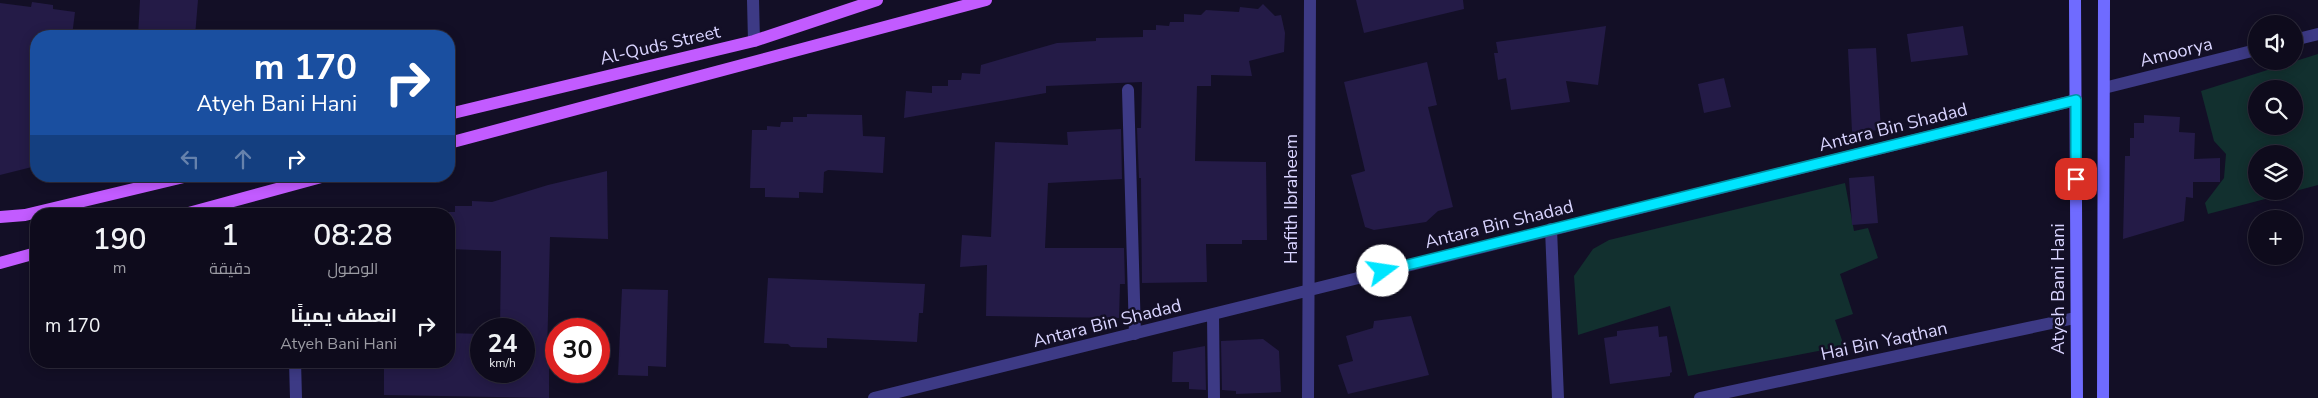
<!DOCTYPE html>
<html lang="ar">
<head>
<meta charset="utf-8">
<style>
  :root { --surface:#0e0b1c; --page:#171425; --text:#f1f3f6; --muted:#9b9ba3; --line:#2e2b3b }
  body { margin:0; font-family:"Nunito Sans",Cairo,sans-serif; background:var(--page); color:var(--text); direction:rtl; height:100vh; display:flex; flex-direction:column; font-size:19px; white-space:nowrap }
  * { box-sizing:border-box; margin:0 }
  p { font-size:16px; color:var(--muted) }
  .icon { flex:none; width:28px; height:28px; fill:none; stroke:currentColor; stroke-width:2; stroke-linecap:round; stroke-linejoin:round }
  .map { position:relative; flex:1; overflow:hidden; direction:ltr }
  .drawer { position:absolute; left:30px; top:208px; width:425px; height:160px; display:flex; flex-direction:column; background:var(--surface); border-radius:20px; box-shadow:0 2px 12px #0003,0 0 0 1px var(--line); direction:rtl }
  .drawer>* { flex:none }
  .banner { position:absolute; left:30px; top:30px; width:425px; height:152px; border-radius:20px; box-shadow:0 2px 12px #0003,0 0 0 1px var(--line); direction:rtl; background:#1a4fa0; color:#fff; overflow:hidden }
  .fabs { position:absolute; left:2248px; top:15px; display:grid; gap:10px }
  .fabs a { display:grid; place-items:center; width:55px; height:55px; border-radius:50%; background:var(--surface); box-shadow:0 2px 12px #0003,0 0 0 1px var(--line); font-size:25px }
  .speed { position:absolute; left:470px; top:318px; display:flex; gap:10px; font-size:25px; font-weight:700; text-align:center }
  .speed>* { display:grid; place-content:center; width:65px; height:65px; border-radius:50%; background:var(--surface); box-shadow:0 2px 12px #0003,0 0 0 1px var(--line); line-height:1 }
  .speed small { font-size:12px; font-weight:400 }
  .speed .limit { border:8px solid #d22; background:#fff; color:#111 }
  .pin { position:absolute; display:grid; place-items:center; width:42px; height:42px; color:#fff; margin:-21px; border-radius:10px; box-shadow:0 2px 8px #0006 }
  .me { position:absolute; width:55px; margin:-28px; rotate:76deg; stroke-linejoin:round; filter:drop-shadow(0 0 4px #0008) }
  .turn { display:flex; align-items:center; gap:18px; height:105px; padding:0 15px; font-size:22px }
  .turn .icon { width:65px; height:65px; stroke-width:2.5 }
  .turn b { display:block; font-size:35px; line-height:42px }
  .lanes { display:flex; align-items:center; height:48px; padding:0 15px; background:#0003; justify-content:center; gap:25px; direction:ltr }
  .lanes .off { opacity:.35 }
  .eta { display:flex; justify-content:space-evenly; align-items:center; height:85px; text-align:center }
  .eta b { font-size:30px; font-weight:600; line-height:35px }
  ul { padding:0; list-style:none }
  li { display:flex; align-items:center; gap:15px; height:65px; padding:0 15px }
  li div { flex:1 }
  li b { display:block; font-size:19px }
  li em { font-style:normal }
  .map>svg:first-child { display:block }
  .green { fill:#12302f; fill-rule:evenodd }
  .building { fill:#241b47 }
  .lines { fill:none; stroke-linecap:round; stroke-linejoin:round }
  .lane { stroke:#3d3a85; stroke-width:12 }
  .street { stroke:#3d3a85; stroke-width:12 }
  .secondary { stroke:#6f6bff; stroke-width:12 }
  .primary { stroke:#c25bff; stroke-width:12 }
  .route-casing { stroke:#0095a6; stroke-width:12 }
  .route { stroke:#00e5ff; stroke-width:9 }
  .labels { text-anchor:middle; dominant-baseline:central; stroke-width:5; stroke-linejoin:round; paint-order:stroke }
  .street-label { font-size:18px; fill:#d9d4ff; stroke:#130f26 }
</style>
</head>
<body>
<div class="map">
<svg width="2318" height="398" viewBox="0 0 2318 398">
  <rect width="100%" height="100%" fill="#130f26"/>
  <path class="green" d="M 2318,54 L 2318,185 L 2208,214 L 2205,203 L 2224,178 L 2226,154 L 2214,141 L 2201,91 ZM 2256,89 L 2294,89 L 2294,126 L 2256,126 ZM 2256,154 L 2294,154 L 2294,191 L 2256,191 Z
    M 1845,183 L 1854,231 L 1868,228 L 1878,258 L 1840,274 L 1853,314 L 1835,320 L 1844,346 L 1688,376 L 1670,306 L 1578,335 L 1574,276 L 1593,249 L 1609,240 Z"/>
  <path class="building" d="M 140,0 L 198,0 L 195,36 L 138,36 Z
    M 1356,0 L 1463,0 L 1464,9 L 1364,33 Z
    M 32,2 L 53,5 L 53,9 L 75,12 L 72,36 L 36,36 L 36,166 L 0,175 L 0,3 L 31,7 Z
    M 1263,4 L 1275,16 L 1281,15 L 1285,33 L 1284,52 L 1249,61 L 1252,76 L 1211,75 L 1211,86 L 1197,86 L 1195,161 L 1266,162 L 1267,240 L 1242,240 L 1242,244 L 1206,244 L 1207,282 L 1142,283 L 1141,178 L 1139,178 L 1137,128 L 1141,128 L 1142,82 L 1046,86 L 1046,93 L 904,118 L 906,91 L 932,93 L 932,86 L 948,86 L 948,80 L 961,80 L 962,73 L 980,74 L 981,65 L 1057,43 L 1096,41 L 1096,38 L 1143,37 L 1143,30 L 1156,30 L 1156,25 L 1169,26 L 1170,22 L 1184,22 L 1184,14 L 1201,15 L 1206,10 L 1239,12 L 1240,7 L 1258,9 Z
    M 1606,26 L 1598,85 L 1566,81 L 1570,102 L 1511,110 L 1506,78 L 1498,80 L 1494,53 L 1498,53 L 1496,42 Z
    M 1963,26 L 1968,55 L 1911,62 L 1907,34 Z
    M 1876,48 L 1881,130 L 1852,132 L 1848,49 Z
    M 1427,62 L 1437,105 L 1428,107 L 1453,207 L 1438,211 L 1426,222 L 1374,230 L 1365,227 L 1351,175 L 1365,171 L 1344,82 Z
    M 1724,78 L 1731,107 L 1704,113 L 1698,84 Z
    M 807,114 L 862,115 L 863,136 L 885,137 L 883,173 L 828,170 L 824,172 L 823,193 L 799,192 L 799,198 L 765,197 L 765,188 L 750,188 L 752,130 L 767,130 L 767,126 L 780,127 L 781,122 L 793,122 L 793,117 L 807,117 Z
    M 2144,115 L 2180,117 L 2179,132 L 2195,133 L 2194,159 L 2220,158 L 2220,182 L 2193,182 L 2193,198 L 2186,197 L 2184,221 L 2123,239 L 2125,156 L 2130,156 L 2130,138 L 2134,138 L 2134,123 L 2144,123 Z
    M 1121,129 L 1122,179 L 1048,183 L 1045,248 L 1124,248 L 1125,284 L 1120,284 L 1119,318 L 986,316 L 987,265 L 960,267 L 962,235 L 991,237 L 995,142 L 1068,145 L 1067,132 Z
    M 607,171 L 608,239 L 550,237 L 547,356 L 549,356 L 549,398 L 384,395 L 384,361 L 449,361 L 449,333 L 481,334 L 481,371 L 524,371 L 524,329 L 500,329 L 501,251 L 449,249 L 449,212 L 455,212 L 455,206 L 472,206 L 472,201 L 492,202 L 548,185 Z
    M 1874,176 L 1878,223 L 1852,225 L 1849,178 Z
    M 768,278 L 925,284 L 923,313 L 919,313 L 917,342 L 827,338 L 827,348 L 791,347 L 788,344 L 764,343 Z
    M 622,289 L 668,290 L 666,367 L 648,366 L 648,376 L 618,375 Z
    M 1411,316 L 1429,375 L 1348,394 L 1338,365 L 1353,361 L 1346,336 L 1373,328 L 1374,321 Z
    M 1658,326 L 1659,337 L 1667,336 L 1672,372 L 1670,373 L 1670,376 L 1610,384 L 1604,338 L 1617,336 L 1617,331 Z
    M 1263,339 L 1279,351 L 1281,392 L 1236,394 L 1236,391 L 1222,390 L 1221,341 Z
    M 1205,346 L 1206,390 L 1189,389 L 1189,382 L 1172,382 L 1173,352 Z"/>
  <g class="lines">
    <path class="lane" d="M 1128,90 L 1135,334
      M 295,361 L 296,398"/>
    <path class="street" d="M 753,0 L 754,41
      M 2294,40 L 2318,34
      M 2104,88 L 2256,50
      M 1551,229 L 1558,398
      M 1213,315 L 1214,398
      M 874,398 L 2076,100
      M 1308,398 L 1310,0
      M 1700,398 L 2075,318"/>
    <path class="secondary" d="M 2075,0 L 2077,398
      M 2103,398 L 2104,0"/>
    <path class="primary" d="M 449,114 L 754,41 L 877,0
      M 449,143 L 986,0
      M 185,214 L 325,176
      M 0,217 L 25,215 L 188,176
      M 0,263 L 36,253"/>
  </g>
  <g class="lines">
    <g class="route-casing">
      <path id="route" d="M 1383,271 L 2076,100 L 2076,179"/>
    </g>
    <use href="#route" class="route"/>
  </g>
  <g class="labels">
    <g class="street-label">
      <text transform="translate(660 45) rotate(-13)">Al-Quds Street</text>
      <text transform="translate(2176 52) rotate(-14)">Amoorya</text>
      <text transform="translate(1893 127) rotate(-14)">Antara Bin Shadad</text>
      <text transform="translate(1291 199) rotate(-90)">Hafith Ibraheem</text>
      <text transform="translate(1499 224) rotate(-14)">Antara Bin Shadad</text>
      <text transform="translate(2058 289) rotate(-90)">Atyeh Bani Hani</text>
      <text transform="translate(1107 323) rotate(-14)">Antara Bin Shadad</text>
      <text transform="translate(1884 341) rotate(-12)">Hai Bin Yaqthan</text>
    </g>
  </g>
</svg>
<div class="fabs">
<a><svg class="icon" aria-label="sound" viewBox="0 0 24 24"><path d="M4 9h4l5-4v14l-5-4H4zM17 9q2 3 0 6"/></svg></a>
<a><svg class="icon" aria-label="search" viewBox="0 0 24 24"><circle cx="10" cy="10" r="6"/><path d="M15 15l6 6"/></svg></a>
<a><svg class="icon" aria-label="layers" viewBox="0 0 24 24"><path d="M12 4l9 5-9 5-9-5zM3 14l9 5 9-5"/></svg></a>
<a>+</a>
</div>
<div class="speed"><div>24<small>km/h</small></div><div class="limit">30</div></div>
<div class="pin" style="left:2076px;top:179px;background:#d93025"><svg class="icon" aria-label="arrive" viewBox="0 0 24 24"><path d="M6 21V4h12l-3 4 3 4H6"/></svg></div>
<svg class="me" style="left:1383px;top:271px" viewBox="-20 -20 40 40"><circle r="19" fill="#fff"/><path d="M0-13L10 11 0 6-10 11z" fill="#00e5ff"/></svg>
<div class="banner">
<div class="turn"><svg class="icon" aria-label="right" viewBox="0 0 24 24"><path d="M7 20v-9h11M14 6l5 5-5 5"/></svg><div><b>170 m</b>Atyeh Bani Hani</div></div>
<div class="lanes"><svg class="icon off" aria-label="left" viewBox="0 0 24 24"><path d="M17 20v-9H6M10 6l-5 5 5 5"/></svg><svg class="icon off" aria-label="ahead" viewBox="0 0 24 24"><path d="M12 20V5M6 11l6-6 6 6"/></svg><svg class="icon" aria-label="right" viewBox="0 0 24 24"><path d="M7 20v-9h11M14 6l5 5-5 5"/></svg></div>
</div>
<section class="drawer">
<div class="eta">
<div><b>08:28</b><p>الوصول</p></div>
<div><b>1</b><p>دقيقة</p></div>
<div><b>190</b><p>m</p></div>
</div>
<ul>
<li><svg class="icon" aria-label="right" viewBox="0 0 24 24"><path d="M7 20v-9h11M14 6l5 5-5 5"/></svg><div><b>انعطف يمينًا</b><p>Atyeh Bani Hani</p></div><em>170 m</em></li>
</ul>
</section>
</div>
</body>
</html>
